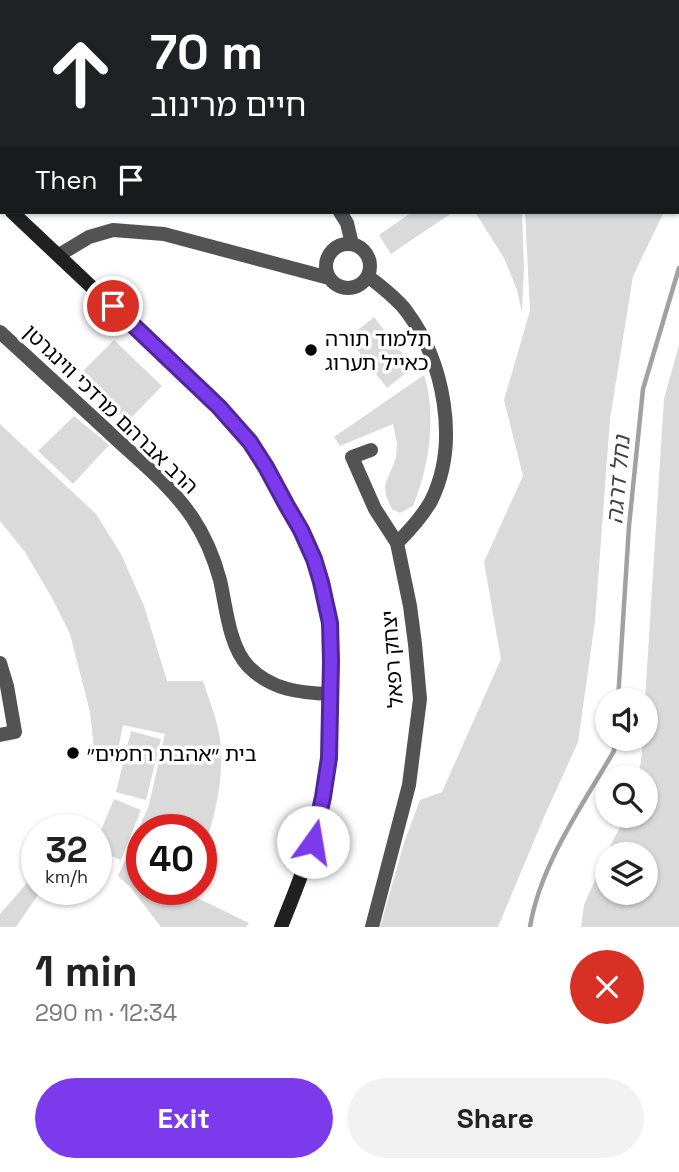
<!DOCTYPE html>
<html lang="en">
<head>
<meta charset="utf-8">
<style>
  :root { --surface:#fff; --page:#f2f2f2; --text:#222; --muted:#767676; --accent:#7c3aed }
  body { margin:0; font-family:"Space Grotesk","Noto Sans Hebrew",sans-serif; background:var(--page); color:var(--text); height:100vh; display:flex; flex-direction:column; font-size:26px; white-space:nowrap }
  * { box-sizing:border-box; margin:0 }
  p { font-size:23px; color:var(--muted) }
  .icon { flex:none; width:38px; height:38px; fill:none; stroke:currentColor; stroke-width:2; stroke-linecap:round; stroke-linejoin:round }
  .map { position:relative; height:927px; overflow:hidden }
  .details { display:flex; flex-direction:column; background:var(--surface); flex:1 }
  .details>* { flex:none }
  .guide { position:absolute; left:0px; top:0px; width:679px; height:214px; box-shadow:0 2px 5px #0004; background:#202124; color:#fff; overflow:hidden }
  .tools { position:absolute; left:595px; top:688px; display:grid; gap:14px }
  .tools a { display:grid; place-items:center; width:63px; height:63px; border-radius:50%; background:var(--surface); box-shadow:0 2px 5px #0004; font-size:35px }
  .speed { position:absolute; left:21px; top:814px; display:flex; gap:14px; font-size:35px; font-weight:700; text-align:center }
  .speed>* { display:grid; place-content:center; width:91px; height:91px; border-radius:50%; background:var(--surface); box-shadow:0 2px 5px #0004; line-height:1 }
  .speed small { font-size:18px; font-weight:400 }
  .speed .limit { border:10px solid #d22; background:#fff; color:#111 }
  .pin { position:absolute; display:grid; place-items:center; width:60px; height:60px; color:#fff; margin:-30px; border:4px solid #fff; border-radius:50%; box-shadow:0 2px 7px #0007 }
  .me { position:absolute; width:77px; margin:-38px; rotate:13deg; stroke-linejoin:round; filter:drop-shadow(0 0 5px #0008) }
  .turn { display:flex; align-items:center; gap:24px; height:147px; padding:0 35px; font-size:32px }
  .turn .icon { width:91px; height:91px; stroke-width:2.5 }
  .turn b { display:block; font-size:49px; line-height:60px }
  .then { display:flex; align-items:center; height:66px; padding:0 35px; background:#0003; gap:14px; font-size:26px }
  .round { display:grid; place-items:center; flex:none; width:74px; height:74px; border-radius:37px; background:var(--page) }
  .overview { display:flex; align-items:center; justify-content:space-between; height:119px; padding:0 35px }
  h1 { font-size:42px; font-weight:800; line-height:52px }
  .primary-button { display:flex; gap:14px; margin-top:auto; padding:14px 35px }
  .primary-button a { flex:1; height:80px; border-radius:42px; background:var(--accent); color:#fff; font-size:28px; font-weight:800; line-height:80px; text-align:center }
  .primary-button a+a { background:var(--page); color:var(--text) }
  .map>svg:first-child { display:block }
  .green { fill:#dadada; fill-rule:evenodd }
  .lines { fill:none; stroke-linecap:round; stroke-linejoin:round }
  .stream { stroke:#a1a1a1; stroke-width:4.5 }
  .street { stroke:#535353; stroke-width:14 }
  .secondary { stroke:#202020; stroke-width:14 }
  .route-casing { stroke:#51269a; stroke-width:18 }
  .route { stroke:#7c3aed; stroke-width:12 }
  .poi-dot { fill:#000; stroke:#fff; stroke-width:2.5 }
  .labels { text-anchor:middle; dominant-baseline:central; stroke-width:7; stroke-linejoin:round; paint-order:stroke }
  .poi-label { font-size:21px; fill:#000; stroke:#fff; text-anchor:start }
  .street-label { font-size:21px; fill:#000; stroke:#fff }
  .water-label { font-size:23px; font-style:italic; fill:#424242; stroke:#fff }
</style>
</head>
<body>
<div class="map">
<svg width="679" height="927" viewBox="0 0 679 927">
  <rect width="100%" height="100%" fill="#fff"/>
  <path class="green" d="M 0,0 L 670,0 L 670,2 L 2,2 L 2,172 L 0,171 Z
    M 677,24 L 679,30 L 679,179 L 677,183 Z
    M 412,212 L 453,212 L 391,254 L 379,235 Z
    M 475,212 L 522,212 L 524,267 L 522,313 L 517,290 L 504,258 Z
    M 525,212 L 664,212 L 633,276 L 610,419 L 595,621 L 578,742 L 544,817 L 498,927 L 380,927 L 404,843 L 420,800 L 442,792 L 501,659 L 484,562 L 523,476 L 504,400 L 530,311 Z
    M 374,317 L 413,367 L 387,388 L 348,338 Z
    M 114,340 L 162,386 L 127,422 L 79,375 Z
    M 679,345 L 679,927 L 581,927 L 584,905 L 609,848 L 626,816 L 646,816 L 646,777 L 637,777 L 641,762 L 643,739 L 646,738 L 645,700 L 664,399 ZM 607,854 L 646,854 L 646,892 L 607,892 Z
    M 424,375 C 437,416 429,467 413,506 L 400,513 L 392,509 L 386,496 L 385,485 L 396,458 L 397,444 L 393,424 L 340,446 L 334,437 Z
    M 74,416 L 109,445 L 73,484 L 38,451 Z
    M 0,424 L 96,514 L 121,554 L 144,606 L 167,681 L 203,681 C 208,696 214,712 218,728 C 227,767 216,818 201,855 L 201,830 L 142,830 L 142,889 L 188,889 L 187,893 L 249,923 L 246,927 L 161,927 L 131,888 L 118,876 L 149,805 L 165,734 L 123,725 L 115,764 L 95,757 L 90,712 L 70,634 L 52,598 L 25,552 L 0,521 Z
    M 131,731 L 161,739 L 146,800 L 116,792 Z
    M 114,799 L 141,810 L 121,860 L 96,850 L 96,842 Z
    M 37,869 L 37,889 L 42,889 L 16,927 L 0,927 L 0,914 L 27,883 Z"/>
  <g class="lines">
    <path class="stream" d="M 311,2 L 314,0
      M 618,700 L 629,526 L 643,389 L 679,268
      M 530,927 C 540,865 583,804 614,751 L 615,738"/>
    <path class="street" d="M 340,212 L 347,223 L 352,244
      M326 266a22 22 0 1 1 44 0a22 22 0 1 1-44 0Z
      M 59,255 L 89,237 L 113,230 L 164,234 L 329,278
      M 368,276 C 381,287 397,298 407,312 C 444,362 460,443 431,501 C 422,517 410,530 397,543
      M 0,332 C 38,367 76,402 114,437 C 141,462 171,486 192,517 C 205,536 214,558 220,580 C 226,606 229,646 248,666 C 271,690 300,693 331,694
      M 371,450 L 352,457 L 375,509 L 397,543 L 410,606 L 415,644 L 420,699 L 409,785 L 372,927
      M 0,663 L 7,686 L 15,732 L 0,735"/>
    <path class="secondary" d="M 0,201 L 2,202
      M 12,212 L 219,407 C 230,419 241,430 250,443 C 263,460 273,479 283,498 C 298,526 314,554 322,585 C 331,618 331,651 331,685 C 331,738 328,791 312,843 C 304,871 292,899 281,927"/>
  </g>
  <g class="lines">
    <g class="route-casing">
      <path id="route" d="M 113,306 L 219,407 L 250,442 L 266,467 L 287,506 L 301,530 L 314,559 L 321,582 L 330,623 L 331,661 L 329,758 L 323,797 L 313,842"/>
    </g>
    <use href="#route" class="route"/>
  </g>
  <g class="poi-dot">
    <circle cx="311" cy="350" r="7"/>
    <circle cx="73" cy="753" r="7"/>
  </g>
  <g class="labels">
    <g class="poi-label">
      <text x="325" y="338">תלמוד תורה<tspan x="325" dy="24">כאייל תערוג</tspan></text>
      <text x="87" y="753">בית ״אהבת רחמים״</text>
    </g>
    <g class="street-label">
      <text transform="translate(111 409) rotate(44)">הרב אברהם מרדכי ווינגרטן</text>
      <text transform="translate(392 659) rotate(-94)">יצחק רפאל</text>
    </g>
    <g class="water-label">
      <text transform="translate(618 480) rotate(-85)">נחל דרגה</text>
    </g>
  </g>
</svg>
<div class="tools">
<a><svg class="icon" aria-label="sound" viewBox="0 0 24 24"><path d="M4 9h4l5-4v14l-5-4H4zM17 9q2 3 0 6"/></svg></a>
<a><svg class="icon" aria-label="search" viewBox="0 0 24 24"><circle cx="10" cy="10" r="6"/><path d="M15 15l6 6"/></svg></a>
<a><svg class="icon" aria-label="layers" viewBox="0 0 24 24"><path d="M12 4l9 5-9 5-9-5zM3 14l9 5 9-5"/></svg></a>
</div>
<div class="speed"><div>32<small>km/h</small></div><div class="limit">40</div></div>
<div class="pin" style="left:113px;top:306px;background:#d93025"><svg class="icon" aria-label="arrive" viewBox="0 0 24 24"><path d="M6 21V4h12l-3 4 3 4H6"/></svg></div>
<svg class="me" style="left:313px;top:842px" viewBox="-20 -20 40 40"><circle r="19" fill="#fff"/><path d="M0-13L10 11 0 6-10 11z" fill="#7c3aed"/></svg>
<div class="guide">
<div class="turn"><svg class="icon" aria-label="ahead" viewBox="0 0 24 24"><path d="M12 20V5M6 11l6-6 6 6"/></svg><div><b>70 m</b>חיים מרינוב</div></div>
<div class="then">Then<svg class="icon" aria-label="arrive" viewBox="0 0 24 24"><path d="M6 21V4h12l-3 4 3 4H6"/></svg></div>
</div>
</div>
<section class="details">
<div class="overview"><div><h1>1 min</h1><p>290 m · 12:34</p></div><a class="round" style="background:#d93025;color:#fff"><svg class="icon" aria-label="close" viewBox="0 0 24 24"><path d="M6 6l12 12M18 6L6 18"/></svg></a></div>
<div class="primary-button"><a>Exit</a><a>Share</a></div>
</section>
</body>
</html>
